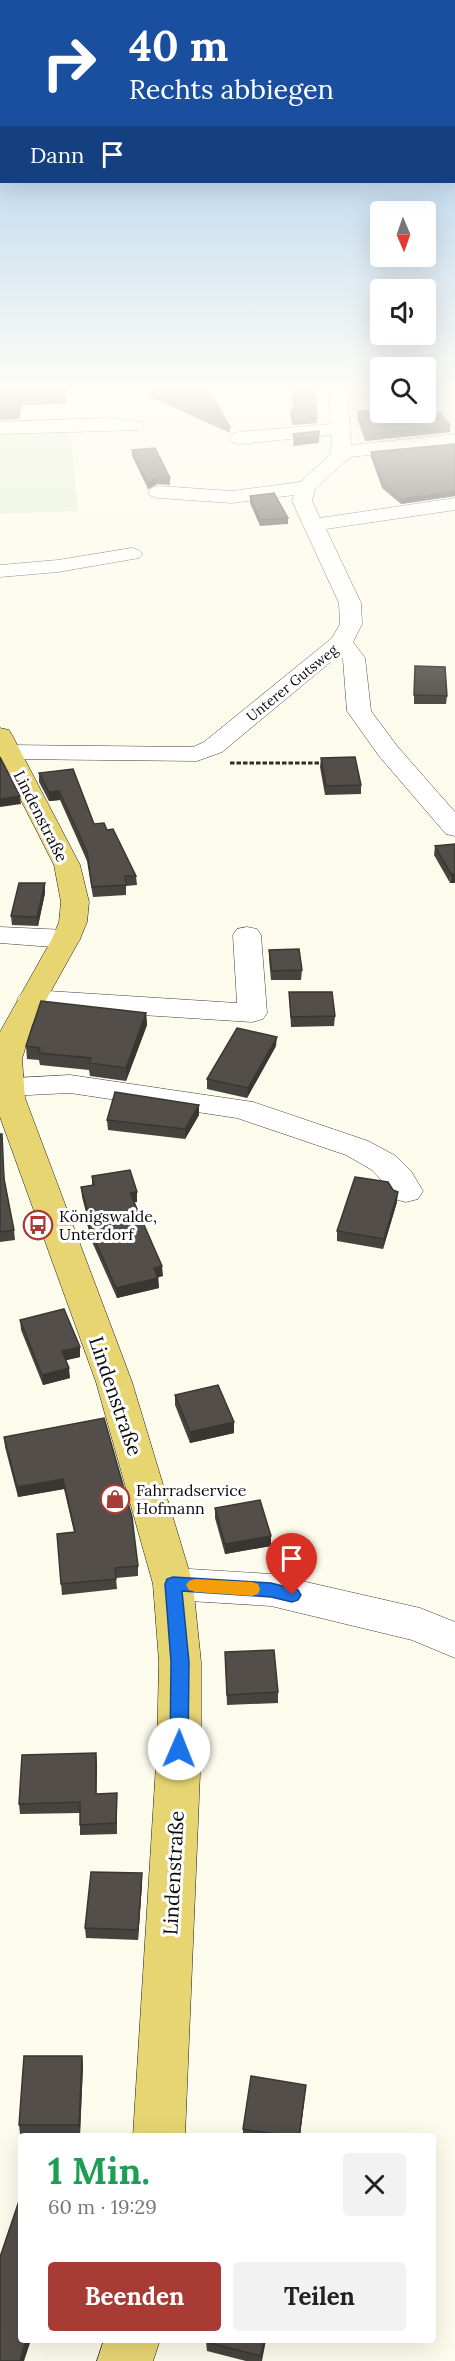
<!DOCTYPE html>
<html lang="de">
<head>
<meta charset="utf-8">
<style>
  :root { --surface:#fff; --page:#f2f2f2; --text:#222; --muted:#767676; --accent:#a93b35 }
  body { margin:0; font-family:Lora,serif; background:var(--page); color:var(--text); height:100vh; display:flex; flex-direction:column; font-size:22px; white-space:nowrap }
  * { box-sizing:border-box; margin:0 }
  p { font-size:20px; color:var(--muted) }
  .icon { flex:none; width:33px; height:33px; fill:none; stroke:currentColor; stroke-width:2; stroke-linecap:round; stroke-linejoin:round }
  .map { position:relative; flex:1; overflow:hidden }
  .drawer { position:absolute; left:18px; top:2133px; width:418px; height:210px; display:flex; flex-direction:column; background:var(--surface); border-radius:6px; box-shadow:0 6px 24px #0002 }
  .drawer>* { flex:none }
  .hud { position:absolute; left:0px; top:0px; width:456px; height:183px; box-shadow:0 6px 24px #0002; background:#1a4fa0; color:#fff; overflow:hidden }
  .needle { width:39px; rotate:178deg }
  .buttons { position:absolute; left:370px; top:201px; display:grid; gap:12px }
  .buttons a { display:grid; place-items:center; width:66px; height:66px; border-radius:6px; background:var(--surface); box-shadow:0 6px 24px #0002; font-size:30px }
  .pin { position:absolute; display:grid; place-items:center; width:51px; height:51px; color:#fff; margin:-62px -26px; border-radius:50% 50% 50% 0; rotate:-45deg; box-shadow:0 0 6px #0007 }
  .pin .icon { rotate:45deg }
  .me { position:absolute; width:66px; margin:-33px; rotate:1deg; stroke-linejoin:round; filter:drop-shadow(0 0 4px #0008) }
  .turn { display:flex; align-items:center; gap:21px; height:126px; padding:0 30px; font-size:27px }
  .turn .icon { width:78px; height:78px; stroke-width:2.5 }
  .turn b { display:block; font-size:42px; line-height:51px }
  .then { display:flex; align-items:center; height:57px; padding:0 30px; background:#0003; gap:12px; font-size:22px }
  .round { display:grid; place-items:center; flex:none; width:63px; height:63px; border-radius:6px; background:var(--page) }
  .summary { display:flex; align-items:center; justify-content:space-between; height:102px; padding:0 30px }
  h1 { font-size:36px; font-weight:700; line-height:45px; color:#1e9e55 }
  .primary-button { display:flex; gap:12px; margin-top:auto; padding:12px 30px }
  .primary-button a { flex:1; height:69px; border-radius:6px; background:var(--accent); color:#fff; font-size:24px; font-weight:700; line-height:69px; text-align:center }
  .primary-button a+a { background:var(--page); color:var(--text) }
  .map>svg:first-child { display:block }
  .pitch { fill:#ddebcb }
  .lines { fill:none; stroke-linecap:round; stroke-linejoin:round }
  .minor-casing { stroke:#3e3e3e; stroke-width:1 }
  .major-casing { stroke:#1c1c1c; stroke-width:1 }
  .path { stroke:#2d2d2d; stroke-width:3; stroke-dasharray:4.5 2; stroke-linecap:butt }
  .minor { fill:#fff; fill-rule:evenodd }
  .major { fill:#e7d572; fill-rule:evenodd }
  .wall { fill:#47433f }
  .shaded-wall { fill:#3a3733 }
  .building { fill:#534e49; stroke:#3a3733; stroke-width:1.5 }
  .route { fill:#1a73e8; stroke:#114b97; stroke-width:1.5 }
  .slow { fill:#f59e0b }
  .labels { text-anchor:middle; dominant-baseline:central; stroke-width:6; stroke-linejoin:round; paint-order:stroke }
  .far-street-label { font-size:14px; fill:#0b0b0b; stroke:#fff }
  .street-label { font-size:16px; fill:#0b0b0b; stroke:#fff }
  .poi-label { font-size:16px; fill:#0b0b0b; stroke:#fff; text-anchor:start }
  .near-street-label { font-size:20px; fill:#0b0b0b; stroke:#fff }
</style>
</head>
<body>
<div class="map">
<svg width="455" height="2361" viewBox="0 0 455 2361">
  <rect width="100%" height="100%" fill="#fdfbec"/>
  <path class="pitch" d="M 70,432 L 78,511 L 0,514 L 0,434 Z"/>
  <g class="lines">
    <g class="minor-casing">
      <path id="minor" d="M 152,387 L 171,387 L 172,389 L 169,393 C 161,395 157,394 152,387 Z
        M 329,387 L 347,387 L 351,445 L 455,434 L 455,446 L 350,457 L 315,489 L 312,501 L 320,518 L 455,498 L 455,510 L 326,529 L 361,603 L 362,624 L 353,642 L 365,658 L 371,711 L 397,746 L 455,812 L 455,836 L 446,834 L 379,756 L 347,711 L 343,659 L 339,655 L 222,752 L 197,761 L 8,759 L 0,757 L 0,747 L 8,745 L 193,747 L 204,742 L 332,638 L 340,624 L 339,603 L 292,501 L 294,495 L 232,503 L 158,498 L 151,496 L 148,492 L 151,488 L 158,486 L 232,491 L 300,482 L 331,454 L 332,435 L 239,444 L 232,442 L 230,438 L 232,434 L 239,432 L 331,424 Z
        M 108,418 L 141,422 L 143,426 L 141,430 L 0,434 L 0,422 Z
        M 132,548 L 139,550 L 143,554 L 139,558 L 58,572 L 0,577 L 0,565 L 58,560 Z
        M 0,927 L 66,930 L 76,933 L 80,939 L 76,945 L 66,948 L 0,943 Z
        M 247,927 L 257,929 L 261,935 L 267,1013 L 263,1019 L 252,1022 L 32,1008 L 22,1005 L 17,999 L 22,993 L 32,990 L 237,1003 L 233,935 L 237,929 Z
        M 70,1075 L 253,1102 L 368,1141 L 396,1156 L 411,1171 L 423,1191 L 418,1199 L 406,1202 L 394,1199 L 385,1184 L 372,1170 L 346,1155 L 237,1118 L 70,1093 L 7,1096 L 0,1095 L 0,1079 Z
        M 173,1568 L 271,1574 L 420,1608 L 455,1622 L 455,1658 L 412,1640 L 271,1606 L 173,1600 L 159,1595 L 153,1584 L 159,1573 Z"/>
    </g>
    <g class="major-casing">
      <path id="major" d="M 0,728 L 9,730 L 12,735 L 80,865 L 89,902 L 87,922 L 80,939 L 32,1025 L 22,1059 L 25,1098 L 132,1382 L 193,1584 L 201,1662 L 201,1749 L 185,2136 L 133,2136 L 157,1749 L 159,1662 L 153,1584 L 96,1382 L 0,1117 L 0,1032 L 52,939 L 59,922 L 61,902 L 54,865 L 0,759 Z
        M 104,2340 L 160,2340 L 153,2361 L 97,2361 Z"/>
    </g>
    <path class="path" d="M 230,763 L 324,763"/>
    <use href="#minor" class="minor"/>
    <use href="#major" class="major"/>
  </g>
  <path class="wall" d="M 0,387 L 68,387 L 65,404 L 21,405 L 19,419 L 0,420 Z
    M 290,387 L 314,387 L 317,423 L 292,425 L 291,410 L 294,410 Z
    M 169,389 L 230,427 L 230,433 L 151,397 L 151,391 Z
    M 358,411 L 385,419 L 450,432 L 365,441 L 357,418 Z
    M 455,444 L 455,496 L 401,504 L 382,488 L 371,457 L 371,452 Z
    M 132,450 L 170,478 L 170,485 L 157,484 L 148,489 L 132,456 Z
    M 250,496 L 288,518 L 288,524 L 260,526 L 250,503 Z
    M 414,675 L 447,696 L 446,704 L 414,704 Z
    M 321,758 L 361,785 L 361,794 L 325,795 L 320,767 Z
    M 73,769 L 94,824 L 107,830 L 136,876 L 137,885 L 126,886 L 126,895 L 93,897 L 87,861 L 60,800 L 49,801 L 39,782 L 39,773 Z
    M 455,844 L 450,883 L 434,855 L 435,846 Z
    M 45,893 L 38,926 L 12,925 L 11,916 Z
    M 269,950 L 302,970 L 301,980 L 271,980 L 269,959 Z
    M 289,992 L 335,1016 L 334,1026 L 291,1027 Z
    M 146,1013 L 147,1025 L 126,1081 L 90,1076 L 89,1070 L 40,1065 L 39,1060 L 27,1059 L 26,1046 Z
    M 276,1046 L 247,1098 L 207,1089 L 207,1079 Z
    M 199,1105 L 199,1115 L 185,1139 L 108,1130 L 107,1120 Z
    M 0,1134 L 5,1182 L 14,1230 L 15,1240 L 0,1242 Z
    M 92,1176 L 137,1192 L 137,1202 L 134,1202 L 163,1276 L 158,1277 L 159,1288 L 117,1298 L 89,1235 L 88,1225 L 89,1224 L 82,1197 L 81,1187 L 92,1185 Z
    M 397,1202 L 383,1249 L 337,1241 L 337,1231 Z
    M 20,1320 L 80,1347 L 80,1357 L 66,1360 L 70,1378 L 43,1385 L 21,1330 Z
    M 175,1395 L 234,1433 L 190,1443 L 175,1405 Z
    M 104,1418 L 138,1566 L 138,1576 L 116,1578 L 117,1589 L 62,1595 L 57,1534 L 74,1532 L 64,1489 L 18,1497 L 5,1447 L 4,1437 Z
    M 215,1508 L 271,1546 L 225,1554 L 215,1518 Z
    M 225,1652 L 278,1692 L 278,1703 L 227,1705 Z
    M 97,1763 L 96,1794 L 117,1803 L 117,1834 L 80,1835 L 80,1813 L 20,1814 L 19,1804 Z
    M 142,1873 L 142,1883 L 138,1940 L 86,1938 L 85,1928 Z
    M 82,2056 L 83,2066 L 80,2134 L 20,2134 L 19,2125 Z
    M 306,2085 L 300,2136 L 243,2136 L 243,2129 Z
    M 266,2340 L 262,2361 L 246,2361 L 207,2351 L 206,2342 Z"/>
  <path class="shaded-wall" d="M 66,387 L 68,387 L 65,404 L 65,396 Z
    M 20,397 L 21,405 L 19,419 L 18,411 Z
    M 317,418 L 317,423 L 292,425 L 292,420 Z
    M 450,425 L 450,432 L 365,441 L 366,434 Z
    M 319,436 L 319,443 L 293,446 L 294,438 Z
    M 157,478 L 157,484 L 148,489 L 147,482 Z
    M 455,491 L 455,496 L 401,504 L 401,499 Z
    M 59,791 L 60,800 L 49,801 L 49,792 Z
    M 20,796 L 21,804 L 0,807 L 0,799 Z
    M 455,873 L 455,883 L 450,883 L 451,874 Z
    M 45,883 L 45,893 L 38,926 L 37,917 Z
    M 146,1013 L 147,1025 L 126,1081 L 126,1068 Z
    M 277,1037 L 276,1046 L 247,1098 L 248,1088 Z
    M 199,1105 L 199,1115 L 185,1139 L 185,1129 Z
    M 137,1192 L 137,1202 L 130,1203 L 130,1193 Z
    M 398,1192 L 397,1202 L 383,1249 L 384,1239 Z
    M 162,1266 L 163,1276 L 154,1278 L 154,1268 Z
    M 158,1278 L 159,1288 L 117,1298 L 116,1288 Z
    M 80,1347 L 80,1357 L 63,1361 L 62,1351 Z
    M 69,1368 L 70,1378 L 43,1385 L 42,1375 Z
    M 234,1422 L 234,1433 L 190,1443 L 190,1432 Z
    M 63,1479 L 64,1489 L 18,1497 L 17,1487 Z
    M 271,1536 L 271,1546 L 225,1554 L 225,1544 Z
    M 96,1753 L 97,1763 L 96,1804 Z
    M 142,1873 L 142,1883 L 138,1940 L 138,1930 Z
    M 82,2056 L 83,2066 L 80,2134 L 79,2125 Z
    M 306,2085 L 300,2136 L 299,2136 Z
    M 26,2340 L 31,2340 L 24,2361 L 20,2361 Z
    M 264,2340 L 266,2340 L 261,2361 L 261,2356 Z"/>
  <path class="building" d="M 0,387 L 66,387 L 65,396 L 20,397 L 18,411 L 0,412 Z
    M 171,387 L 207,387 L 230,427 L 151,391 L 169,389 Z
    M 291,387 L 314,387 L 317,418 L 292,420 L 291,410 L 295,410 Z
    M 358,411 L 381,411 L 381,412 L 382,412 L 385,419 L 440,413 L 450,425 L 366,434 Z
    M 319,431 L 319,436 L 294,438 L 293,434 Z
    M 455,444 L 455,491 L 401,499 L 383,483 L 371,452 Z
    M 155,448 L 170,478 L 157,478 L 147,482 L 132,450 Z
    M 274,493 L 288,518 L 260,520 L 250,496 Z
    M 415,666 L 445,667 L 447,696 L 414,695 Z
    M 0,757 L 20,796 L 0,799 Z
    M 355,757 L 361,785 L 326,786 L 321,758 Z
    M 73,769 L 94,824 L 104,823 L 107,830 L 113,829 L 136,876 L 125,876 L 126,885 L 92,887 L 87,852 L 59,791 L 49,792 L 39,773 Z
    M 455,844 L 455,873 L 451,874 L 435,846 Z
    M 19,883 L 45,883 L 37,917 L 11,916 Z
    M 299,949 L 302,970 L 272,971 L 269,950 Z
    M 289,992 L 332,992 L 335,1016 L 291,1017 Z
    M 41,1001 L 146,1013 L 126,1068 L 89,1063 L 91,1058 L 39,1053 L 40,1048 L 26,1046 Z
    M 237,1028 L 277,1037 L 248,1088 L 207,1079 Z
    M 115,1092 L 199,1105 L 185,1129 L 107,1120 Z
    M 0,1134 L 2,1134 L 4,1179 L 14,1230 L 0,1232 Z
    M 130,1170 L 137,1192 L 130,1193 L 162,1266 L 154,1268 L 158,1278 L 116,1288 L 88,1225 L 91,1224 L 81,1187 L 94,1185 L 92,1176 Z
    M 355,1177 L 388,1182 L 393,1190 L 398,1192 L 384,1239 L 337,1231 Z
    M 64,1309 L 80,1347 L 62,1351 L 69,1368 L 42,1375 L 20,1320 Z
    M 218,1385 L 234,1422 L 190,1432 L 175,1395 Z
    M 104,1418 L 132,1517 L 138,1566 L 115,1568 L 116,1579 L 61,1584 L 57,1534 L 75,1532 L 63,1479 L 17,1487 L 4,1437 Z
    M 260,1500 L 271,1536 L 225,1544 L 215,1508 Z
    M 274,1650 L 278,1692 L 227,1695 L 225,1652 Z
    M 96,1753 L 96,1794 L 117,1793 L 116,1823 L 80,1825 L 80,1802 L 19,1804 L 22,1755 Z
    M 91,1872 L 142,1873 L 138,1930 L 85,1928 Z
    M 24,2056 L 82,2056 L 79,2125 L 19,2125 Z
    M 251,2076 L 306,2085 L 299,2136 L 289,2136 L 243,2129 Z
    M 19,2201 L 21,2201 L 21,2340 L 26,2340 L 20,2361 L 0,2361 L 0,2257 Z
    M 207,2340 L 264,2340 L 261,2356 L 206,2342 Z"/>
  <linearGradient id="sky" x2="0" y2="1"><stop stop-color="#94c1ea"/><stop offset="0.54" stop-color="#fefdf6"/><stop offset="1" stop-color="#fefdf6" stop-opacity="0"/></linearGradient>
  <rect width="455" height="718" fill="url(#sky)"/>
  <path class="route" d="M 173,1577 L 271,1583 L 298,1590 L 301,1595 L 298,1600 L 292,1602 L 271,1597 L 182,1591 L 189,1662 L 188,1749 L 186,1754 L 179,1756 L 173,1754 L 170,1749 L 171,1662 L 165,1584 L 167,1579 Z"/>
  <path class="slow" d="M 195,1579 L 252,1582 L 258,1584 L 260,1589 L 258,1594 L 252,1596 L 195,1592 L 189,1590 L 186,1585 L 189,1581 Z"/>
  <defs>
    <g id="bus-ring" transform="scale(1.5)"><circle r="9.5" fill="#fff" stroke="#a93b35" stroke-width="1.5"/><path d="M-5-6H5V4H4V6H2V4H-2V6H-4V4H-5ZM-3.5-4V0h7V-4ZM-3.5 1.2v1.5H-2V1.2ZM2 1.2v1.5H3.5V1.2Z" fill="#a93b35"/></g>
    <g id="shop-ring" transform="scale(1.5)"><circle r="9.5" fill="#fff" stroke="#a93b35" stroke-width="1.5"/><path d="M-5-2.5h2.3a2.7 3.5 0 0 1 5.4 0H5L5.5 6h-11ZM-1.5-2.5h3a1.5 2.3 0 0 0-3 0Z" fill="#a93b35"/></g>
  </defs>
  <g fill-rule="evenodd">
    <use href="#bus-ring" x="38" y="1225"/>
    <use href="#shop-ring" x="115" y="1499"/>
  </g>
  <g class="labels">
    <g class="far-street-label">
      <text transform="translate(292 683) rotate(-39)">Unterer Gutsweg</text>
    </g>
    <g class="street-label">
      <text transform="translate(41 816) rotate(63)">Lindenstraße</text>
    </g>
    <g class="poi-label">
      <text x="59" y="1216">Königswalde,<tspan x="59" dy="18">Unterdorf</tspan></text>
      <text x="136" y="1490">Fahrradservice<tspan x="136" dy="18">Hofmann</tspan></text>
    </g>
    <g class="near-street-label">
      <text transform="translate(116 1396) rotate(71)">Lindenstraße</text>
      <text transform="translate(173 1873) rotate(-87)">Lindenstraße</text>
    </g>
  </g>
</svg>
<div class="buttons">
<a><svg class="needle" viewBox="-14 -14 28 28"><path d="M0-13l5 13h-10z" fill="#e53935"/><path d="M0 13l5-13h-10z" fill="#767676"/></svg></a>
<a><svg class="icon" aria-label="sound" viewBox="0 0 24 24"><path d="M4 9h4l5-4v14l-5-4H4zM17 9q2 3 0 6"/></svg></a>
<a><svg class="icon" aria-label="search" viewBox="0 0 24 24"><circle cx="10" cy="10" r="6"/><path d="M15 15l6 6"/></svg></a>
</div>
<div class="pin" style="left:292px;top:1595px;background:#d93025"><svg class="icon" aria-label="arrive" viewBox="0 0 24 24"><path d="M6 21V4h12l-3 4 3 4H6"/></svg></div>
<svg class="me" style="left:179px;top:1749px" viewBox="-20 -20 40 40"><circle r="19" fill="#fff"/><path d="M0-13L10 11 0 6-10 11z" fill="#1a73e8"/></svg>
<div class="hud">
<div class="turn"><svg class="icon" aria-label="right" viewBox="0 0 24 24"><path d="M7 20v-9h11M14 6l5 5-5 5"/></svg><div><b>40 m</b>Rechts abbiegen</div></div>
<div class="then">Dann<svg class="icon" aria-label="arrive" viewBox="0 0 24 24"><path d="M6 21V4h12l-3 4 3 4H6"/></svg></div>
</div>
<section class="drawer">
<div class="summary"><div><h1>1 Min.</h1><p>60 m · 19:29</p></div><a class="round"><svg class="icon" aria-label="close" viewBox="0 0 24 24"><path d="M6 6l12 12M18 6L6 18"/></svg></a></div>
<div class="primary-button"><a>Beenden</a><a>Teilen</a></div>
</section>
</div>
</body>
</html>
